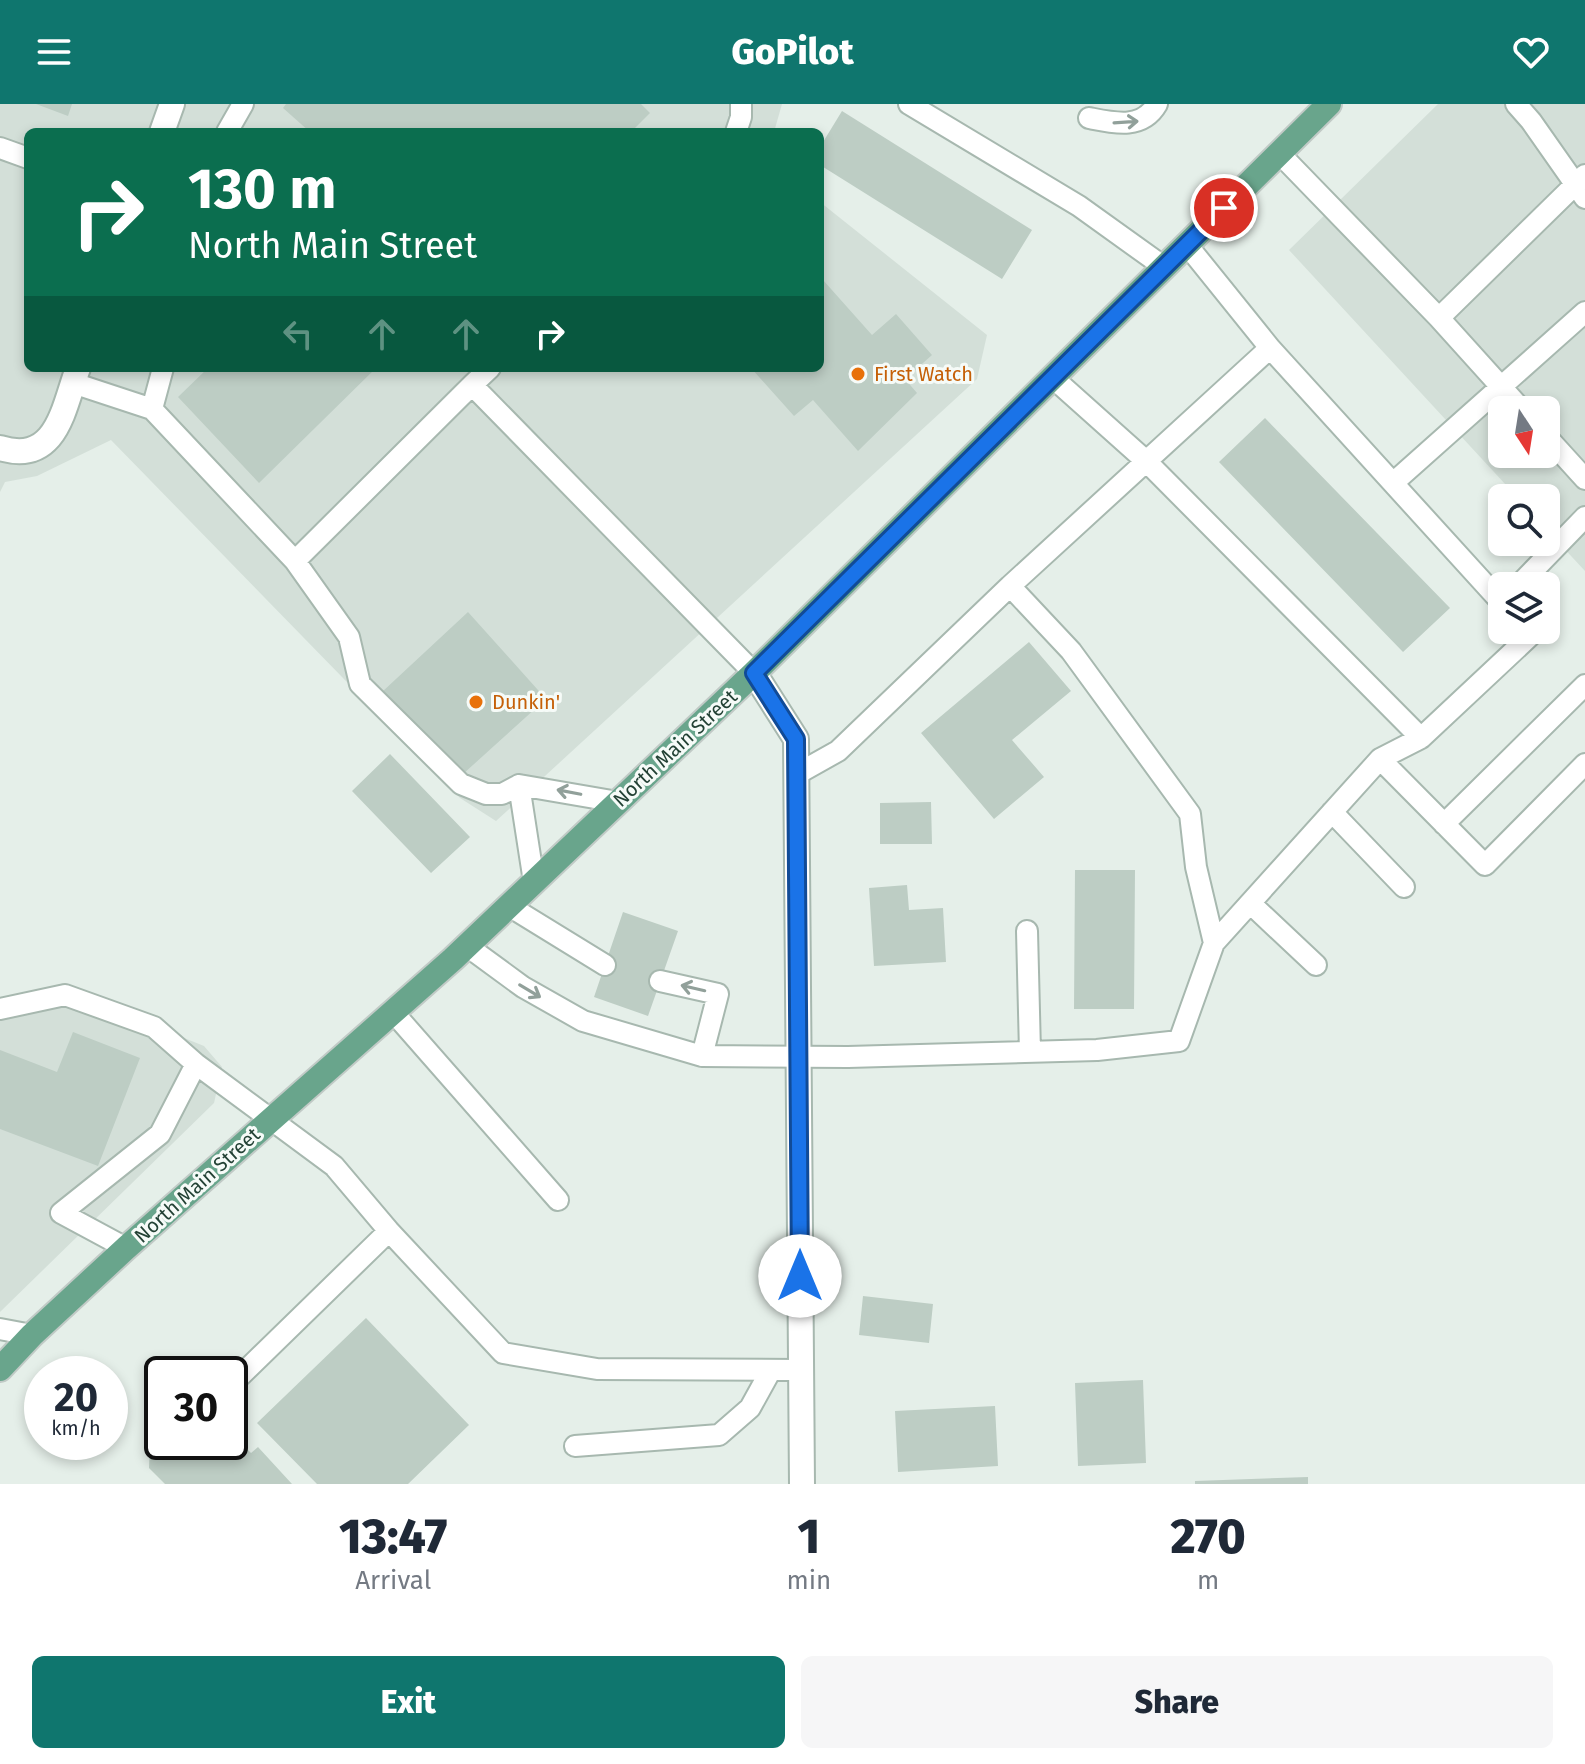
<!DOCTYPE html>
<html lang="en">
<head>
<meta charset="utf-8">
<style>
  :root { --surface:#fff; --page:#f6f6f7; --text:#1f2937; --muted:#747a83; --accent:#0f766e }
  body { margin:0; font-family:"Fira Sans",sans-serif; background:var(--page); color:var(--text); height:100vh; display:flex; flex-direction:column; font-size:30px; white-space:nowrap }
  * { box-sizing:border-box; margin:0 }
  p { font-size:26px; color:var(--muted) }
  .icon { flex:none; width:44px; height:44px; fill:none; stroke:currentColor; stroke-width:2; stroke-linecap:round; stroke-linejoin:round }
  .map { position:relative; height:1380px; overflow:hidden }
  .side { display:flex; flex-direction:column; background:var(--surface); flex:1 }
  .side>* { flex:none }
  .banner { position:absolute; left:24px; top:24px; width:800px; height:244px; border-radius:12px; box-shadow:0 4px 12px #0003; background:#0b6e4f; color:#fff; overflow:hidden }
  .needle { width:52px; rotate:168deg }
  .fabs { position:absolute; left:1488px; top:292px; display:grid; gap:16px }
  .fabs a { display:grid; place-items:center; width:72px; height:72px; border-radius:12px; background:var(--surface); box-shadow:0 4px 12px #0003; font-size:40px }
  .speed { position:absolute; left:24px; top:1252px; display:flex; gap:16px; font-size:40px; font-weight:700; text-align:center }
  .speed>* { display:grid; place-content:center; width:104px; height:104px; border-radius:50%; background:var(--surface); box-shadow:0 4px 12px #0003; line-height:1 }
  .speed small { font-size:20px; font-weight:400 }
  .speed .limit { border:4px solid #111; border-radius:12px; background:#fff; color:#111 }
  .pin { position:absolute; display:grid; place-items:center; width:68px; height:68px; color:#fff; margin:-34px; border:4px solid #fff; border-radius:50%; box-shadow:0 2px 8px #0007 }
  .me { position:absolute; width:88px; margin:-44px; rotate:0deg; stroke-linejoin:round; filter:drop-shadow(0 0 6px #0008) }
  .turn { display:flex; align-items:center; gap:28px; height:168px; padding:0 32px; font-size:36px }
  .turn .icon { width:104px; height:104px; stroke-width:2.5 }
  .turn b { display:block; font-size:56px; line-height:68px }
  .lanes { display:flex; align-items:center; height:76px; padding:0 32px; background:#0003; justify-content:center; gap:40px; direction:ltr }
  .lanes .off { opacity:.35 }
  .eta { display:flex; justify-content:space-evenly; align-items:center; height:136px; text-align:center }
  .eta b { font-size:48px; font-weight:800; line-height:56px }
  .action { display:flex; gap:16px; margin-top:auto; padding:16px 32px }
  .action a { flex:1; height:92px; border-radius:12px; background:var(--accent); color:#fff; font-size:32px; font-weight:800; line-height:92px; text-align:center }
  .action a+a { background:var(--page); color:var(--text) }
  header { display:flex; justify-content:space-between; align-items:center; height:104px; padding:0 32px; background:var(--accent); color:#fff; font-size:36px; font-weight:800 }
  .map>svg:first-child { display:block }
  .built { fill:#d3dfd8; fill-rule:evenodd }
  .building { fill:#bdcdc4 }
  .lines { fill:none; stroke-linecap:round; stroke-linejoin:round }
  .service-casing { stroke:#a7b8af; stroke-width:24 }
  .minor-casing { stroke:#a7b8af; stroke-width:28 }
  .primary-casing { stroke:#c1cac6; stroke-width:28 }
  .service { stroke:#fff; stroke-width:20 }
  .minor { stroke:#fff; stroke-width:24 }
  .primary { stroke:#69a58c; stroke-width:24 }
  .oneway { stroke:#91a09a }
  .route-casing { stroke:#114b97; stroke-width:20 }
  .route { stroke:#1a73e8; stroke-width:14 }
  .food-dot { fill:#e8710a; stroke:#f6fbf8; stroke-width:3 }
  .labels { text-anchor:middle; dominant-baseline:central; stroke-width:6; stroke-linejoin:round; paint-order:stroke }
  .food-label { font-size:20px; fill:#c56008; stroke:#f6fbf8; text-anchor:start }
  .street-label { font-size:20px; fill:#234235; stroke:#f6fbf8 }
</style>
</head>
<body>
<header><svg class="icon" aria-label="menu" viewBox="0 0 24 24"><path d="M4 6h16M4 12h16M4 18h16"/></svg>GoPilot<svg class="icon" aria-label="heart" viewBox="0 0 24 24"><path d="M12 20l-8-8c-3-5 5-10 8-4 3-6 11-1 8 4z"/></svg></header>
<div class="map">
<svg width="1585" height="1380" viewBox="0 0 1585 1380">
  <rect width="100%" height="100%" fill="#e5efe9"/>
  <path class="built" d="M 0,0 L 782,0 L 774,28 L 28,28 L 28,264 L 820,264 L 820,98 L 987,231 L 977,275 L 496,717 L 460,694 L 111,336 L 37,372 L 5,378 L 0,388 Z
    M 1438,0 L 1585,0 L 1585,467 L 1546,425 L 1546,394 L 1518,394 L 1289,146 ZM 1502,306 L 1546,306 L 1546,350 L 1502,350 Z
    M 62,885 L 204,942 L 222,963 L 214,999 L 0,1208 L 0,900 Z"/>
  <path class="building" d="M 36,0 L 72,0 L 68,12 Z
    M 286,0 L 641,0 L 650,9 L 631,28 L 310,28 L 283,4 Z
    M 842,7 L 1032,126 L 1002,175 L 820,61 L 820,43 Z
    M 823,176 L 872,231 L 896,210 L 932,251 L 905,275 L 917,289 L 858,347 L 813,296 L 794,312 L 751,264 L 820,264 L 820,179 Z
    M 208,264 L 376,264 L 259,379 L 178,293 Z
    M 1265,314 L 1450,504 L 1403,548 L 1219,358 Z
    M 468,508 L 546,595 L 463,670 L 382,588 Z
    M 1029,538 L 1071,587 L 1012,636 L 1044,673 L 994,715 L 921,629 Z
    M 390,650 L 470,733 L 431,769 L 352,687 Z
    M 931,698 L 932,740 L 880,740 L 880,699 Z
    M 1075,766 L 1135,766 L 1134,905 L 1074,905 Z
    M 907,781 L 909,806 L 943,804 L 946,858 L 874,862 L 869,784 Z
    M 623,808 L 678,827 L 648,912 L 594,893 Z
    M 73,928 L 140,954 L 98,1062 L 0,1025 L 0,946 L 57,968 Z
    M 863,1192 L 933,1200 L 929,1239 L 859,1231 Z
    M 366,1214 L 469,1321 L 408,1380 L 317,1380 L 257,1319 Z
    M 1143,1276 L 1146,1359 L 1078,1362 L 1075,1279 Z
    M 995,1302 L 998,1362 L 898,1368 L 895,1307 Z
    M 162,1305 L 162,1338 L 230,1338 L 230,1328 L 251,1349 L 258,1343 L 292,1380 L 165,1380 L 149,1364 L 151,1315 Z
    M 1308,1373 L 1308,1380 L 1195,1380 L 1195,1377 Z"/>
  <g class="lines">
    <g class="service-casing">
      <path id="service" d="M 909,0 L 1079,102 L 1164,163
        M 1516,0 L 1531,17 L 1585,94
        M 1089,14 C 1114,19 1142,26 1157,0
        M 227,28 L 243,0
        M 736,28 L 741,13 L 741,0
        M 0,44 L 28,54
        M 1279,49 L 1439,214
        M 1187,141 L 1270,244
        M 1052,273 L 1146,357 L 1421,634 L 1531,531 L 1526,526
        M 73,279 L 152,305 L 295,457 L 472,281 L 754,569
        M 472,281 L 490,264
        M 152,305 L 163,264
        M 1522,306 L 1439,214 L 1585,71
        M 1546,332 L 1585,375
        M 1393,379 L 1585,208
        M 295,457 L 349,533 L 360,580 L 461,680 L 486,690 L 502,690 L 519,681 L 618,698
        M 1518,482 L 1585,413
        M 1421,634 L 1380,655 L 1485,761 L 1585,660
        M 797,670 L 838,647 L 1010,482 L 1270,244 L 1502,499
        M 519,681 L 534,778
        M 1332,708 L 1404,783
        M 1444,720 L 1585,581
        M 1250,799 L 1316,861
        M 509,802 L 605,861
        M 1027,827 L 1030,948
        M 1214,839 L 1380,655
        M 467,842 L 523,883 L 583,917 L 702,952 L 848,953 L 1097,946 L 1179,937 L 1214,839 L 1196,763 L 1190,710 L 1071,547 L 1010,482
        M 660,877 L 718,890 L 702,952
        M 0,905 L 65,891 L 154,923 L 196,960 L 334,1062 L 389,1127 L 503,1249 L 597,1265 L 801,1266
        M 393,908 L 558,1096
        M 126,1144 L 61,1109 L 160,1030 L 196,960
        M 0,1225 L 32,1231
        M 236,1276 L 389,1127
        M 575,1342 L 719,1331 L 750,1304 L 771,1266"/>
    </g>
    <g class="minor-casing">
      <path id="minor" d="M 162,28 L 172,0
        M 0,344 C 57,361 63,305 78,264
        M 754,569 L 796,635 L 802,1380"/>
    </g>
    <g class="primary-casing">
      <path id="primary" d="M 0,1265 L 32,1231 L 126,1144 L 453,855 L 754,569 L 1329,0"/>
    </g>
    <use href="#service" class="service"/>
    <use href="#minor" class="minor"/>
    <use href="#primary" class="primary"/>
  </g>
  <defs><path id="oneway-shaft" d="M-6 0H5M1.5-3L5.5 0L1.5 3" fill="none" stroke-width="1.6" stroke-linecap="round" stroke-linejoin="round" transform="scale(2)"/></defs>
  <g class="oneway">
    <use href="#oneway-shaft" transform="translate(1126 18) rotate(-4)"/>
    <use href="#oneway-shaft" transform="translate(569 688) rotate(-169)"/>
    <use href="#oneway-shaft" transform="translate(693 884) rotate(-167)"/>
    <use href="#oneway-shaft" transform="translate(530 887) rotate(31)"/>
  </g>
  <g class="lines">
    <g class="route-casing">
      <path id="route" d="M 800,1172 L 796,635 L 754,569 L 1224,104"/>
    </g>
    <use href="#route" class="route"/>
  </g>
  <g class="food-dot">
    <circle cx="858" cy="270" r="8"/>
    <circle cx="476" cy="598" r="8"/>
  </g>
  <g class="labels">
    <g class="food-label">
      <text x="874" y="270">First Watch</text>
      <text x="492" y="598">Dunkin'</text>
    </g>
    <g class="street-label">
      <text transform="translate(675 644) rotate(-43)">North Main Street</text>
      <text transform="translate(197 1081) rotate(-42)">North Main Street</text>
    </g>
  </g>
</svg>
<div class="fabs">
<a><svg class="needle" viewBox="-14 -14 28 28"><path d="M0-13l5 13h-10z" fill="#e53935"/><path d="M0 13l5-13h-10z" fill="#747a83"/></svg></a>
<a><svg class="icon" aria-label="search" viewBox="0 0 24 24"><circle cx="10" cy="10" r="6"/><path d="M15 15l6 6"/></svg></a>
<a><svg class="icon" aria-label="layers" viewBox="0 0 24 24"><path d="M12 4l9 5-9 5-9-5zM3 14l9 5 9-5"/></svg></a>
</div>
<div class="speed"><div>20<small>km/h</small></div><div class="limit">30</div></div>
<div class="pin" style="left:1224px;top:104px;background:#d93025"><svg class="icon" aria-label="arrive" viewBox="0 0 24 24"><path d="M6 21V4h12l-3 4 3 4H6"/></svg></div>
<svg class="me" style="left:800px;top:1172px" viewBox="-20 -20 40 40"><circle r="19" fill="#fff"/><path d="M0-13L10 11 0 6-10 11z" fill="#1a73e8"/></svg>
<div class="banner">
<div class="turn"><svg class="icon" aria-label="right" viewBox="0 0 24 24"><path d="M7 20v-9h11M14 6l5 5-5 5"/></svg><div><b>130 m</b>North Main Street</div></div>
<div class="lanes"><svg class="icon off" aria-label="left" viewBox="0 0 24 24"><path d="M17 20v-9H6M10 6l-5 5 5 5"/></svg><svg class="icon off" aria-label="ahead" viewBox="0 0 24 24"><path d="M12 20V5M6 11l6-6 6 6"/></svg><svg class="icon off" aria-label="ahead" viewBox="0 0 24 24"><path d="M12 20V5M6 11l6-6 6 6"/></svg><svg class="icon" aria-label="right" viewBox="0 0 24 24"><path d="M7 20v-9h11M14 6l5 5-5 5"/></svg></div>
</div>
</div>
<section class="side">
<div class="eta">
<div><b>13:47</b><p>Arrival</p></div>
<div><b>1</b><p>min</p></div>
<div><b>270</b><p>m</p></div>
</div>
<div class="action"><a>Exit</a><a>Share</a></div>
</section>
</body>
</html>
